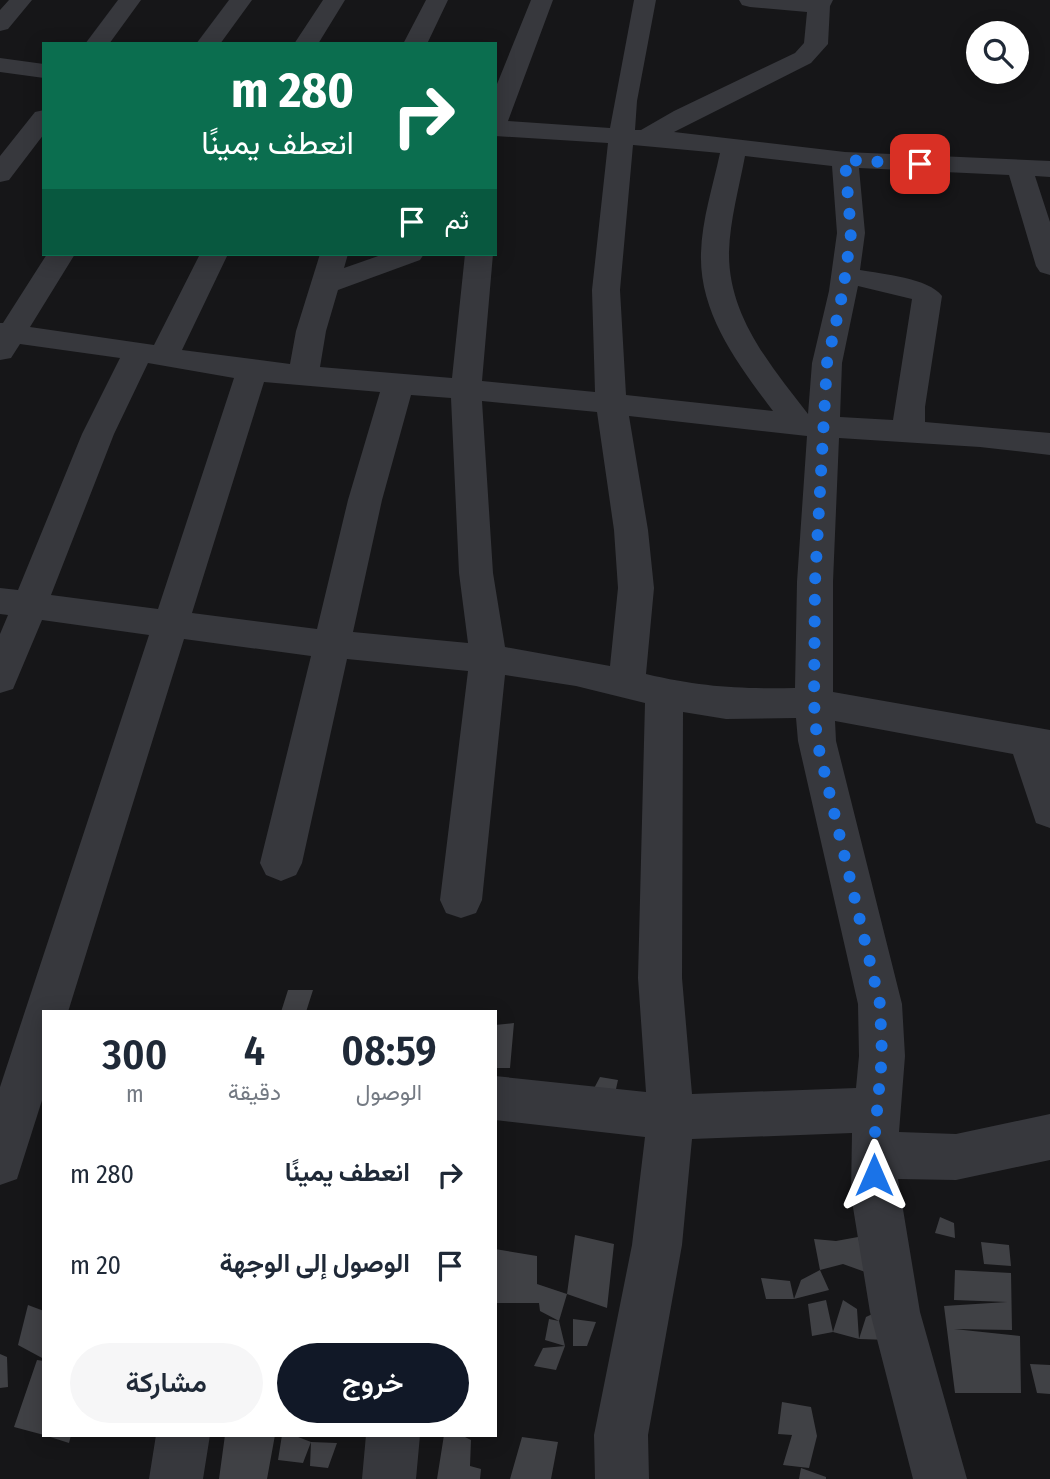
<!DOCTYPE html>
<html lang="ar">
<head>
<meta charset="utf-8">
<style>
  :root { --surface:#fff; --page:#f6f6f7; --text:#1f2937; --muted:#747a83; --accent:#111827 }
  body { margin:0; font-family:"Fira Sans Condensed",Vazirmatn,sans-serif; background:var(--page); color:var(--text); direction:rtl; height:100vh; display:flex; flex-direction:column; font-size:26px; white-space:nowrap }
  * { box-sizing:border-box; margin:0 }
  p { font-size:23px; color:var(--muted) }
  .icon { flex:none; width:38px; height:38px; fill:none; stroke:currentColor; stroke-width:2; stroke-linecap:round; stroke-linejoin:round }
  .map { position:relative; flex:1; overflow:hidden; direction:ltr }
  .details { position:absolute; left:42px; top:1010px; width:455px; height:427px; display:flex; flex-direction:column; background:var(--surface); border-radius:0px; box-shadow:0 4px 18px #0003; direction:rtl }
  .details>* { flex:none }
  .top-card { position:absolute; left:42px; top:42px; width:455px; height:214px; border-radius:0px; box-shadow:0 4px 18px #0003; direction:rtl; background:#0b6e4f; color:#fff; overflow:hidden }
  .tools { position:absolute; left:966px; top:21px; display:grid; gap:14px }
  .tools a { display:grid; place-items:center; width:63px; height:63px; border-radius:50%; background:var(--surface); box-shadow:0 4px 18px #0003; font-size:35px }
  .pin { position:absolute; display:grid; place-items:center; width:60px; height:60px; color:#fff; margin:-30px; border-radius:14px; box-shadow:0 4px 10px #0006 }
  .me { position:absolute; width:77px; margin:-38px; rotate:0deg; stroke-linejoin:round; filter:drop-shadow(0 0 5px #0008) }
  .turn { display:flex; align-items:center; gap:24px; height:147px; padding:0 28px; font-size:32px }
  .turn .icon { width:91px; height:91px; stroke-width:2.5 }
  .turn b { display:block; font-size:49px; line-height:60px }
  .then { display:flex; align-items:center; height:66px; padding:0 28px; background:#0003; gap:14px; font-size:26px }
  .eta { display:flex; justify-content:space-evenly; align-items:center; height:119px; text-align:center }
  .eta b { font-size:42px; font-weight:600; line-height:49px }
  .primary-button { display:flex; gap:14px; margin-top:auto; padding:14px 28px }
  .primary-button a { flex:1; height:80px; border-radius:42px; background:var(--accent); color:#fff; font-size:28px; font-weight:600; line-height:80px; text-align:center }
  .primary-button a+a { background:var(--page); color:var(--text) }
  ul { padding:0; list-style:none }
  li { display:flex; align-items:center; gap:21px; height:91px; padding:0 28px }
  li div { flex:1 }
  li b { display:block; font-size:26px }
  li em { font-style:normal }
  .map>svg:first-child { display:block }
  .building { fill:#404145 }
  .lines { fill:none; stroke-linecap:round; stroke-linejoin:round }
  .minor { fill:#37383d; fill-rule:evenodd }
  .route { stroke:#1a73e8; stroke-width:12; stroke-dasharray:0 21.6 }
</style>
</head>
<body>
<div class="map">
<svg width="1050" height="1479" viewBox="0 0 1050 1479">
  <rect width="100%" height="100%" fill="#161618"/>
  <path class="building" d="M 288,990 L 313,990 L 306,1012 L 281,1012 Z
    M 514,1023 L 510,1068 L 495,1068 L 495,1025 Z
    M 600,1077 L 618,1080 L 614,1098 L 590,1096 Z
    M 940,1217 L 954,1223 L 955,1238 L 935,1233 Z
    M 575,1235 L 614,1244 L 607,1308 L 567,1294 Z
    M 858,1237 L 868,1273 L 843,1264 L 820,1270 L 814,1239 L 836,1241 Z
    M 981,1242 L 1009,1245 L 1011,1266 L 984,1264 Z
    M 495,1249 L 537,1256 L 537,1284 L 567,1294 L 559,1321 L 565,1346 L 556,1370 L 534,1366 L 543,1348 L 565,1346 L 545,1340 L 549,1319 L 559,1321 L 540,1311 L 539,1303 L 495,1303 Z
    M 820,1270 L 829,1290 L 794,1299 L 766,1299 L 761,1278 L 790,1281 L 794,1299 L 801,1280 Z
    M 955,1270 L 1011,1273 L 1012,1330 L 954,1329 L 1020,1336 L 1021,1393 L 955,1393 L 944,1306 L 1007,1302 L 954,1300 Z
    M 826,1300 L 833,1332 L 843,1300 L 857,1309 L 859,1339 L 833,1332 L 812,1336 L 808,1304 Z
    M 28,1305 L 44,1311 L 44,1359 L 18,1345 Z
    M 883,1309 L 890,1340 L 859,1339 L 866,1317 Z
    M 573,1319 L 596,1322 L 587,1346 L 573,1346 Z
    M 0,1354 L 7,1357 L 8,1387 L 0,1388 Z
    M 37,1360 L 44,1361 L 44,1435 L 14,1427 Z
    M 1030,1364 L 1050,1365 L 1050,1394 L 1037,1393 Z
    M 782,1402 L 811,1407 L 817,1436 L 809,1468 L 783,1465 L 792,1435 L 778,1434 Z
    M 44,1435 L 71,1435 L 69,1443 Z
    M 225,1435 L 275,1435 L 267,1479 L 219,1479 Z
    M 282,1435 L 293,1435 L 311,1442 L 303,1463 L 278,1460 Z
    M 444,1435 L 461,1435 L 471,1440 L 470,1466 L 481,1469 L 480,1479 L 437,1479 Z
    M 522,1437 L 558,1442 L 551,1479 L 510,1479 Z
    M 311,1442 L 337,1443 L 328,1468 L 310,1466 Z
    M 801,1468 L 826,1477 L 826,1479 L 799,1479 Z"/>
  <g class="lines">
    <path class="minor" d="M 9,0 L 32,0 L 8,29 L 0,31 L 0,10 Z
      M 118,0 L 141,0 L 109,44 L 85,44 Z
      M 229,0 L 252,0 L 220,44 L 196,44 Z
      M 323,0 L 345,0 L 318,44 L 294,44 Z
      M 426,0 L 448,0 L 427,44 L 403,44 Z
      M 531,0 L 553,0 L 508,121 L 610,128 L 634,0 L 656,0 L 637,101 L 635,130 L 641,130 L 674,111 L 795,53 L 804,43 L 807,12 L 750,7 L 742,5 L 739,0 L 833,0 L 830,6 L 828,44 L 811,63 L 674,132 L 845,152 L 1050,161 L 1050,177 L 1035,176 L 1050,222 L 1050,275 L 1040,272 L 1036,266 L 1009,175 L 859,168 L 865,233 L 860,270 C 882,274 929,278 942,296 L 925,407 L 925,422 L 1050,433 L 1050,455 L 980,447 L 839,438 L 833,582 L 833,692 L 1050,730 L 1050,828 L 1036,823 L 1013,754 L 835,721 L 836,741 L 902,1004 L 905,1056 L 899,1132 L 956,1134 L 1050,1114 L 1050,1160 L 956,1180 L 898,1179 L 920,1312 L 967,1479 L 913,1479 L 870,1312 L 851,1195 L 852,1133 L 692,1139 L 682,1245 L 648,1435 L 649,1479 L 595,1479 L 594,1435 L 632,1245 L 645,1137 L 495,1120 L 495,1076 L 646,1092 L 638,978 L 645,703 L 576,686 L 505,675 L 482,900 L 476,913 L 461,918 L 446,913 L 440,900 L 468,671 L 347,659 L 302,863 L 296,875 L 281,881 L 266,875 L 260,863 L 311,656 L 184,639 L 68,1012 L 44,1012 L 44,1094 L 17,1179 L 0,1185 L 0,1087 L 149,635 L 42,620 L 13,689 L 0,693 L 0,634 L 8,615 L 0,614 L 0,588 L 18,590 L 82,434 L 120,358 L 20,344 L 11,358 L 0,360 L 0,323 L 3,323 L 47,254 L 75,254 L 30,327 L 154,345 L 200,254 L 228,254 L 182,350 L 290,364 L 296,331 L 320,254 L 348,254 L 344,268 L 384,254 L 424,254 L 420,260 L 338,290 L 326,331 L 320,367 L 452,378 L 465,254 L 493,254 L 482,381 L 595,392 L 592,290 L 608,143 L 495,136 L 495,89 ZM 633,145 L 720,153 C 713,186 702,219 701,253 C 699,314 738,364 773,411 L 626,395 L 620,290 ZM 745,156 L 832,166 L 837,233 L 829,291 L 812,363 L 808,414 C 771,366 728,316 729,252 C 730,220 739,188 745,156 ZM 858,286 L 912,299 L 893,420 L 840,417 L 842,363 ZM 148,363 L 234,378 L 158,609 L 51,595 L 114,434 ZM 264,382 L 380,392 L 348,500 L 317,629 L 192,613 ZM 411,395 L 451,398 L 459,573 L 468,643 L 353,632 L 382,500 ZM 482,401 L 597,412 L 614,530 L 618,588 L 610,666 L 505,647 L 493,573 ZM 629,416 L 807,436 L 797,582 L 795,688 C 739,689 701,687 646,674 L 654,588 L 648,530 ZM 683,712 L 726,719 L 796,718 L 798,741 L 858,1004 L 859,1056 L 856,1088 L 692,1094 L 682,978 Z
      M 0,58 L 44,64 L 44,78 L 0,72 Z
      M 44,110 L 44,134 L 9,180 L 0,182 L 0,156 L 35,112 Z
      M 156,1435 L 210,1435 L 203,1479 L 149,1479 Z
      M 366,1435 L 420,1435 L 416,1479 L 362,1479 Z"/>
  </g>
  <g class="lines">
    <path class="route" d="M 874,1175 L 873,1155 L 882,1056 L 880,1004 L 817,741 L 814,703 L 815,582 L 827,363 L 843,291 L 851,233 L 845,160 L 920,164"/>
  </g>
</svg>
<div class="tools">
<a><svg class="icon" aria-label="search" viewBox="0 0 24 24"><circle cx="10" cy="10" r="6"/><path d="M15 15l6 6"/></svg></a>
</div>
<div class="pin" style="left:920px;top:164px;background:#d93025"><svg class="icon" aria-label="arrive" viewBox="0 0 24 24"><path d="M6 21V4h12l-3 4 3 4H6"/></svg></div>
<svg class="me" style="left:874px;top:1175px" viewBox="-20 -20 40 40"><path d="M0-17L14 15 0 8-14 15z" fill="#1a73e8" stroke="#fff" stroke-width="4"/></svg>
<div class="top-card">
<div class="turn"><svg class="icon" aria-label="right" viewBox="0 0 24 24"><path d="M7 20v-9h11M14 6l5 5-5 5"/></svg><div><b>280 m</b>انعطف يمينًا</div></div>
<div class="then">ثم<svg class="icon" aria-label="arrive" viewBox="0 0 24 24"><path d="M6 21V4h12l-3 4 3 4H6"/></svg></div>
</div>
<section class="details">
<div class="eta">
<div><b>08:59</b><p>الوصول</p></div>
<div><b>4</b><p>دقيقة</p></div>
<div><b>300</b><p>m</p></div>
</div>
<ul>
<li><svg class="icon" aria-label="right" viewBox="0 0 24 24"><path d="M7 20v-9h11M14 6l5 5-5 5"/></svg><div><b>انعطف يمينًا</b></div><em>280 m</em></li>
<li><svg class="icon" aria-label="arrive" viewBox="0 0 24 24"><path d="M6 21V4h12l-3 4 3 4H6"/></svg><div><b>الوصول إلى الوجهة</b></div><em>20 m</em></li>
</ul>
<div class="primary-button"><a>خروج</a><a>مشاركة</a></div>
</section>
</div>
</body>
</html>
